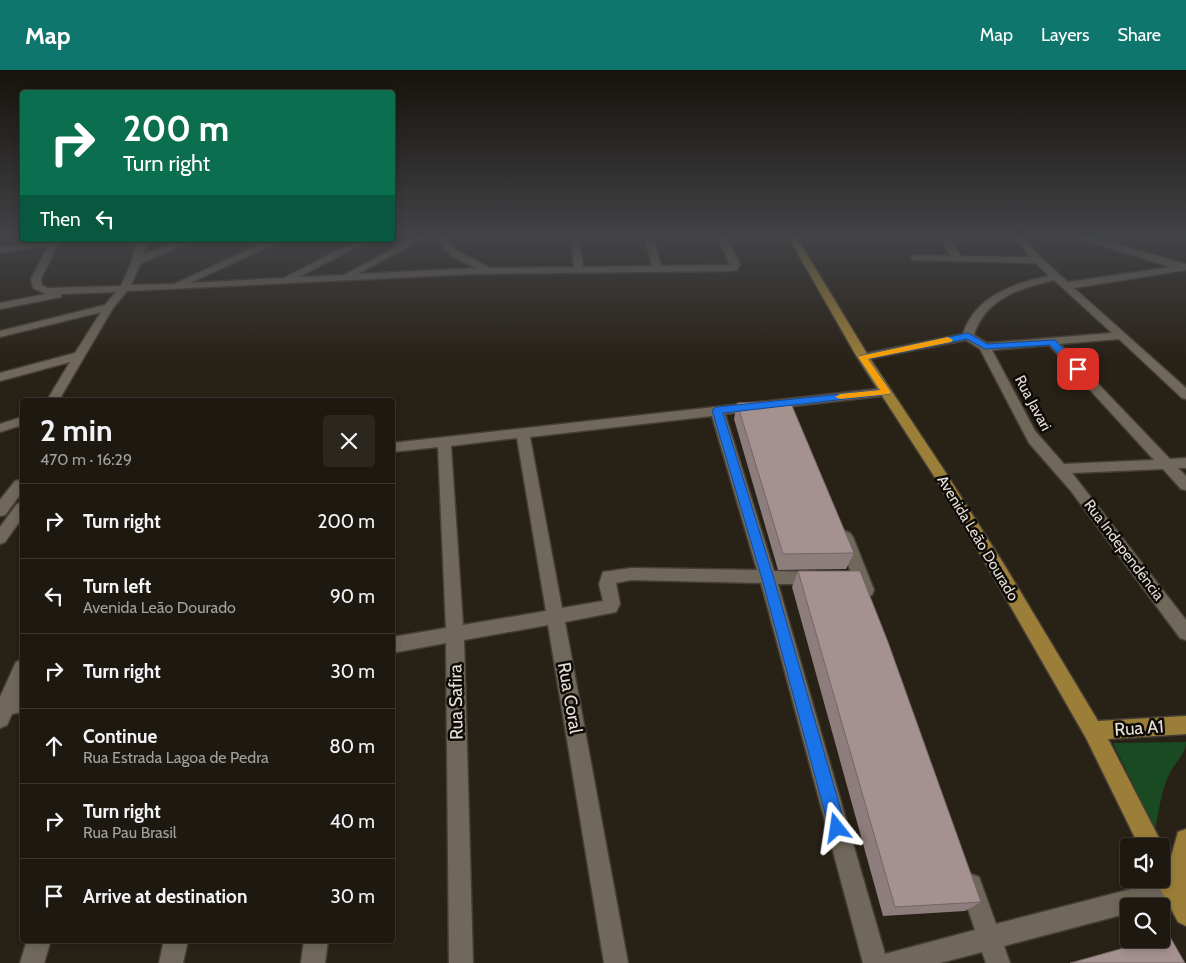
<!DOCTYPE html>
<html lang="en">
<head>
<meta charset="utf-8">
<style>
  :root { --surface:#1e1910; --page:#2b261e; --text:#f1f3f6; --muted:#a1a09f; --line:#3c3830; --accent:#0f766e }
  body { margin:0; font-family:Cabin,sans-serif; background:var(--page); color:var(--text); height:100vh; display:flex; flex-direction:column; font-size:19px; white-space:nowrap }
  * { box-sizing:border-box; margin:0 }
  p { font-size:16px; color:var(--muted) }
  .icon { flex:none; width:28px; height:28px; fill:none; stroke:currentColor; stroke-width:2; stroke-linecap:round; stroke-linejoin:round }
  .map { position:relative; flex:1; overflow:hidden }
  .panel { position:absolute; left:20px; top:328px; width:375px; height:545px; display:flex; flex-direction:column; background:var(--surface); border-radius:5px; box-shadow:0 2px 8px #0003,0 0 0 1px var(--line) }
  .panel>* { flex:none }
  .top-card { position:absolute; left:20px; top:20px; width:375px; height:152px; border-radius:5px; box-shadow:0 2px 8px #0003,0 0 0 1px var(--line); background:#0b6e4f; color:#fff; overflow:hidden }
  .buttons { position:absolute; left:1120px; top:768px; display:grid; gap:10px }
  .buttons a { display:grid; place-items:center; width:50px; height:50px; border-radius:5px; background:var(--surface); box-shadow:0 2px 8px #0003,0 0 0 1px var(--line); font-size:25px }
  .pin { position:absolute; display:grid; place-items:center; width:42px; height:42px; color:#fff; margin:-21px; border-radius:10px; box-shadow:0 2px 8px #0006 }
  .me { position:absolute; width:55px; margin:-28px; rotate:345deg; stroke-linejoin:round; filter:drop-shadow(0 0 4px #0008) }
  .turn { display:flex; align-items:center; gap:18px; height:105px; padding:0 20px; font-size:22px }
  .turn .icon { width:65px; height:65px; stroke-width:2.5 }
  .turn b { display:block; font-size:35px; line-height:42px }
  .then { display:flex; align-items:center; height:48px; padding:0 20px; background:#0003; gap:10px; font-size:19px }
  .round { display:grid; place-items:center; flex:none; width:52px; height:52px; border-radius:5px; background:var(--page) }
  .summary { display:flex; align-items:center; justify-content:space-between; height:85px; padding:0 20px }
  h1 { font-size:30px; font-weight:800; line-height:38px }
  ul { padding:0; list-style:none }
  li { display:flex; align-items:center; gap:15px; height:75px; padding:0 20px; border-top:1px solid var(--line) }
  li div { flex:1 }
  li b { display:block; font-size:19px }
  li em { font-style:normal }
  header { display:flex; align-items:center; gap:30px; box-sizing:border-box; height:70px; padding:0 25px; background:var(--accent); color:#fff }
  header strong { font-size:24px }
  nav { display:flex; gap:28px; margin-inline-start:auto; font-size:18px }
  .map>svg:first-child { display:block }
  .green { fill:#194a21 }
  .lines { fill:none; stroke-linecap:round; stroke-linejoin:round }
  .minor-casing { stroke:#443e36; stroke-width:3 }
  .major-casing { stroke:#443e36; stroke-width:3 }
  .minor { fill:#70685b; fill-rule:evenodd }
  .major { fill:#9b7e38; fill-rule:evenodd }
  .wall { fill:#8d7d7c }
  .building { fill:#a49190; stroke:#736665 }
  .route { fill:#1a73e8; stroke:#114b97 }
  .slow { fill:#f59e0b }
  .labels { text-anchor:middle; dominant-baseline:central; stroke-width:5; stroke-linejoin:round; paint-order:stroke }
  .street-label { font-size:15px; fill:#e4dfd8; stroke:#0e0b07 }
  .near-street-label { font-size:18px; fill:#e4dfd8; stroke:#0e0b07 }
</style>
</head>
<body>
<header>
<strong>Map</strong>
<nav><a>Map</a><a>Layers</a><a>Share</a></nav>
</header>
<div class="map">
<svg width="1186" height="893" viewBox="0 0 1186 893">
  <rect width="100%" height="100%" fill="#282116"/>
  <path class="green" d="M 1186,672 C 1186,684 1175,692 1170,703 C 1161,720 1159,741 1155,760 L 1113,673 Z"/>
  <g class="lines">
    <g class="minor-casing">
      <path id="minor" d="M 413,168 L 424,168 L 358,204 L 476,198 C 460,191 444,185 438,168 L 446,168 L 449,173 L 457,181 L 490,198 L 574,197 L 571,168 L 579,168 L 583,197 L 652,196 L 645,168 L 653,168 L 661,196 L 730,195 L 718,168 L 726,168 L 740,194 L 737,200 L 734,201 L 473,204 L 127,221 L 113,238 L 59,330 L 47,330 L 70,292 L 0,311 L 0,303 L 75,283 L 101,242 L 0,267 L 0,261 L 105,235 L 116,222 L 61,224 L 61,227 L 0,239 L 0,233 L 46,224 L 33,218 L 31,209 L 48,176 L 0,183 L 0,177 L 60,170 L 41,209 L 42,215 L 48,218 L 121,216 L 132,191 L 137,170 L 147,170 L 143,185 L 182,170 L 195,170 L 141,193 L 131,215 L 174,214 L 270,170 L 283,170 L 190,213 L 284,208 L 358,170 L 370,170 L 299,207 L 344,205 Z
        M 940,168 L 948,168 L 961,186 L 1030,187 L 1015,168 L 1024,168 L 1041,188 L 1068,212 L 1171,197 L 1082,170 L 1081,168 L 1094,168 L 1186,194 L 1186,200 L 1074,218 L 1186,318 L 1186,329 L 1182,328 L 1119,269 L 1060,274 L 1170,389 L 1186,388 L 1186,398 L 1178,398 L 1186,406 L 1186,420 L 1181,419 L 1163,399 L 1072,403 L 1186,550 L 1186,570 L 1180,568 L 1071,421 L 1029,373 L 980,279 L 966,270 L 863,290 L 857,287 L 863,284 L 963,264 C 975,226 1014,213 1049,206 L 1036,193 L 912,190 L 910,188 L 915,185 L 951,186 ZM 1054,210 L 1112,263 L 987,273 L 974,265 C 985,229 1020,218 1054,210 ZM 1049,275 L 1154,390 L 1064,394 L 1035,361 L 992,280 Z
        M 886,318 L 892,322 L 890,325 L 725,344 L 774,501 L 815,502 L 821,503 L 823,508 L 821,513 L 815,514 L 778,514 L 885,884 L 975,860 L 960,815 L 963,807 L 971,804 L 979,807 L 996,854 L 1174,808 L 1182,812 L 1186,820 L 1182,828 L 1156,836 L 1129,836 L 1129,843 L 1004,876 L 1010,893 L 986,893 L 982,882 L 940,893 L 863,893 L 761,513 L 631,510 L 616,513 L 620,534 L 616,542 L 565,552 L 628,893 L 604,893 L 548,555 L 464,570 L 473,893 L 449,893 L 446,573 L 392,583 L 392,567 L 446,558 L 438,377 L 392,382 L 392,373 ZM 712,346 L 757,500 L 631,498 L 603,502 L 599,514 L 603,531 L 562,538 L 530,367 ZM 517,368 L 546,541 L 463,555 L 451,376 Z
        M 22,347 L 22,355 L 0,362 L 0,354 Z
        M 20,410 L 22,411 L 22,422 L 5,445 L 0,446 L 0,430 L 15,411 Z
        M 22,433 L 22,448 L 5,472 L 0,474 L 0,457 L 17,434 Z
        M 845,461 L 850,463 L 853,467 L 874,520 L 872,525 L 866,527 L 860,525 L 858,520 L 837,467 L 840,463 Z
        M 22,590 L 22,619 L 20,625 L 22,624 L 22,642 L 12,644 L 7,655 L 0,658 L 0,627 L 16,592 Z
        M 27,870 L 51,870 L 44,893 L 20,893 Z
        M 164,870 L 188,870 L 183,893 L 159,893 Z
        M 304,870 L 328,870 L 325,893 L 301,893 Z"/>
    </g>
    <g class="major-casing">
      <path id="major" d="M 789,168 L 797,168 L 869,287 L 944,400 L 1005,496 L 1098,651 L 1186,646 L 1186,664 L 1108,669 L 1159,768 L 1162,776 L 1161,778 L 1161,776 L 1139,776 L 1086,668 L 993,506 L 934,406 L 857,287 Z
        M 1186,759 L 1186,856 L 1178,852 L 1155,809 L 1161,809 L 1161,785 L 1170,790 L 1178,762 Z"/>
    </g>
    <use href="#minor" class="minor"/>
    <use href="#major" class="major"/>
  </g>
  <path class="wall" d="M 737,333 L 854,483 L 846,499 L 778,500 L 734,349 Z
    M 798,501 L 981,832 L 965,841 L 883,846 L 792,517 Z"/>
  <path class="building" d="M 790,331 L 854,483 L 783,484 L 737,333 Z
    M 798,501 L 860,501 L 888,572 L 981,832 L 895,837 Z
    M 1169,865 L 1185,893 L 1070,893 L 1156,869 L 1161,869 L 1161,867 Z"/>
  <linearGradient id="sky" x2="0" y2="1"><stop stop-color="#16120c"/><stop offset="0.57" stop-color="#424347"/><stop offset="1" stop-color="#424347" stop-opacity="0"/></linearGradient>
  <rect width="1186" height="293" fill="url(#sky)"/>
  <path class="route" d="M 968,263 L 987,274 L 1055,270 L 1082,299 L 1081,301 L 1075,301 L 1050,275 L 985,279 L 967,269 L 868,289 L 891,322 L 890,324 L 723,343 L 774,509 L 846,758 L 843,764 L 837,767 L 832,764 L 829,758 L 762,509 L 712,340 L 717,337 L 880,320 L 858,287 L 860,286 Z"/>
  <path class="slow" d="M 948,267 L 953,270 L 951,272 L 868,289 L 891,322 L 890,324 L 840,329 L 835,327 L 840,324 L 880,320 L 858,287 L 860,286 Z"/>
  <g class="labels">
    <g class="street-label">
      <text transform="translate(1033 333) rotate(62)">Rua Javari</text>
      <text transform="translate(978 468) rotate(59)">Avenida Leão Dourado</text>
      <text transform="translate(1124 480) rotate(53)">Rua Independência</text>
    </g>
    <g class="near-street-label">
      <text transform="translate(570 628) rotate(80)">Rua Coral</text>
      <text transform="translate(456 632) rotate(-91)">Rua Safira</text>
      <text transform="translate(1139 658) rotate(-4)">Rua A1</text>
    </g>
  </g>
</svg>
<div class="buttons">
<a><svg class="icon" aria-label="sound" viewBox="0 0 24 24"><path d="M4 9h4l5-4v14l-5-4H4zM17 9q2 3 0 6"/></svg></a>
<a><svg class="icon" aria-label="search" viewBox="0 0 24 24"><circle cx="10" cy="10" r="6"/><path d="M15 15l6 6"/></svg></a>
</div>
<div class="pin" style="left:1078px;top:299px;background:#d93025"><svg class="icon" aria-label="arrive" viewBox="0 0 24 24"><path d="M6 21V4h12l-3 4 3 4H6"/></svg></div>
<svg class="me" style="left:837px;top:758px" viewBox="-20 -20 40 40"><path d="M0-17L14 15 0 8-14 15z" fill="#1a73e8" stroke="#fff" stroke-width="4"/></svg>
<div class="top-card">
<div class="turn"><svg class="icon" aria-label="right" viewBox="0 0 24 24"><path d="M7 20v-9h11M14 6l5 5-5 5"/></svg><div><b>200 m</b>Turn right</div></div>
<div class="then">Then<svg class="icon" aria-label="left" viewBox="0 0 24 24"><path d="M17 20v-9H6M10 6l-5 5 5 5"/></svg></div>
</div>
<section class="panel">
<div class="summary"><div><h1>2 min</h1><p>470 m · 16:29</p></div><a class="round"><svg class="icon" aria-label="close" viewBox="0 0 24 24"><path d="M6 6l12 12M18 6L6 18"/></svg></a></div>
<ul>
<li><svg class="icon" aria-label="right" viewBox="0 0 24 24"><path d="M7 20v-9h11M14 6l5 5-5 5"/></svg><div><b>Turn right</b></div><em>200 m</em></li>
<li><svg class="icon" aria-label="left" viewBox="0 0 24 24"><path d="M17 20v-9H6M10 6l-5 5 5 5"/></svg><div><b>Turn left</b><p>Avenida Leão Dourado</p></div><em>90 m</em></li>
<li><svg class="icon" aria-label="right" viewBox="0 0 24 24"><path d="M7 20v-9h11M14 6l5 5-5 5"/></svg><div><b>Turn right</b></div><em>30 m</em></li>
<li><svg class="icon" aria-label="ahead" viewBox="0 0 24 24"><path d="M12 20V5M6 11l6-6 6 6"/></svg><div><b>Continue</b><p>Rua Estrada Lagoa de Pedra</p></div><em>80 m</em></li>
<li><svg class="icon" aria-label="right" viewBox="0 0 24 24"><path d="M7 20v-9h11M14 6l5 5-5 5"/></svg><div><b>Turn right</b><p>Rua Pau Brasil</p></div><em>40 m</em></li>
<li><svg class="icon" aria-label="arrive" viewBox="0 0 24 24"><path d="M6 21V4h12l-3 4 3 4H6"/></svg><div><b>Arrive at destination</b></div><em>30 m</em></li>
</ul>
</section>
</div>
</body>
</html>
